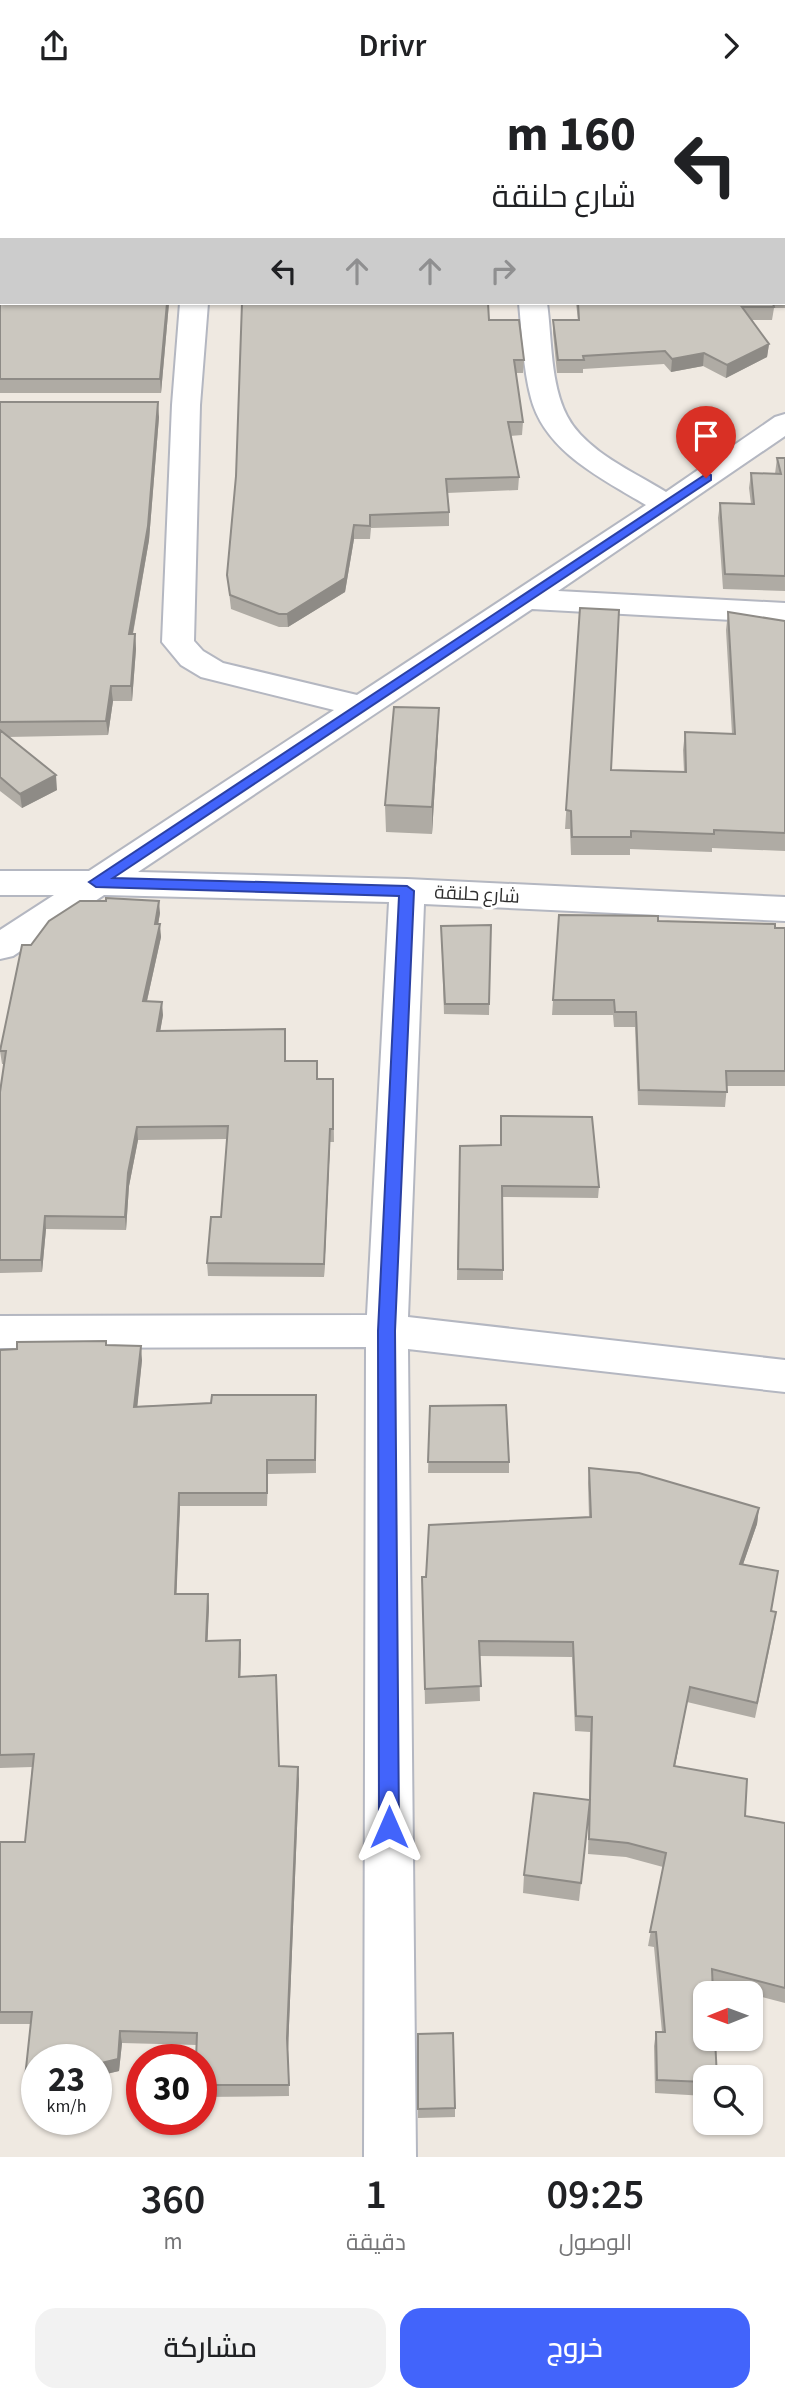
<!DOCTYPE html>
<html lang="ar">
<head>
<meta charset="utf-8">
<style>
  :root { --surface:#fff; --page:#f2f2f2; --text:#202124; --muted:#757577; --accent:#4264fb }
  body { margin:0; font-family:"Source Sans 3",Cairo,sans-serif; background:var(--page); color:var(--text); direction:rtl; height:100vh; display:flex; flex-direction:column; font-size:26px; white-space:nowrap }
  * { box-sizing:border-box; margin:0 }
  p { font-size:23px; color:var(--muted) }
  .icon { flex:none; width:38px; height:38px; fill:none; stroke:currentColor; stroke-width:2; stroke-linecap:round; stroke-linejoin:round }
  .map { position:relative; height:2066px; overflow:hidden; direction:ltr }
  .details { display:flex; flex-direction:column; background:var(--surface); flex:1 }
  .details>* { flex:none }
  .top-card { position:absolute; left:0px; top:0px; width:786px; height:214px; box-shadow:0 2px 5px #0004; direction:rtl; background:#fff; color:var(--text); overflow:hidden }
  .needle { width:46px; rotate:269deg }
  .fabs { position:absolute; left:693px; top:1890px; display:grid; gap:14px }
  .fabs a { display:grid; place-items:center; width:70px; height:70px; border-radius:14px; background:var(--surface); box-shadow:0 2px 5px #0004; font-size:35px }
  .speed { position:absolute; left:21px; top:1953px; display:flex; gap:14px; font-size:35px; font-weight:700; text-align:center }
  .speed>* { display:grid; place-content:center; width:91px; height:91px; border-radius:50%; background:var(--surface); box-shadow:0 2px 5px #0004; line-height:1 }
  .speed small { font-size:18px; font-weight:400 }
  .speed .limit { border:10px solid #d22; background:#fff; color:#111 }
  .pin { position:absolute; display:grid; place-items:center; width:60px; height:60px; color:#fff; margin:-72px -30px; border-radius:50% 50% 50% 0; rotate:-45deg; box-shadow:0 0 7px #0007 }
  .pin .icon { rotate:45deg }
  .me { position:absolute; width:77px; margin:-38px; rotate:0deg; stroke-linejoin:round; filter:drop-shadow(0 0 5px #0008) }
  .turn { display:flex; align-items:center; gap:24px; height:147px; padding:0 35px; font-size:32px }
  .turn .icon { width:91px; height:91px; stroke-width:2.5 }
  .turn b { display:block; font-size:49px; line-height:60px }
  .lanes { display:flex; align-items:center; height:66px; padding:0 35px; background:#0003; justify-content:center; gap:35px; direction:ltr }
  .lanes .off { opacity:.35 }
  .eta { display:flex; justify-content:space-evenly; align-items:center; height:119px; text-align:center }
  .eta b { font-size:42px; font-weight:600; line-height:49px }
  .button { display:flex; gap:14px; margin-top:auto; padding:14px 35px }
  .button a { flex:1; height:80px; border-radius:21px; background:var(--accent); color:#fff; font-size:28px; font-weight:600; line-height:80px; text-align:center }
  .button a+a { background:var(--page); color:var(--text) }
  header { display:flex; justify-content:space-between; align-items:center; height:91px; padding:0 35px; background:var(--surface); font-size:32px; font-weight:600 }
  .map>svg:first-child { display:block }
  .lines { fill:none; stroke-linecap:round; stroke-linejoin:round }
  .minor-casing { stroke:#b4b7c1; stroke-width:4 }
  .minor { fill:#fff; fill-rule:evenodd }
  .wall { fill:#afaba4 }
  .shaded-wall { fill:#8e8b86 }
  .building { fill:#cbc7bf; stroke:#8e8b86; stroke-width:2 }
  .route { fill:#4264fb; stroke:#2b41a3; stroke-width:2 }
  .labels { text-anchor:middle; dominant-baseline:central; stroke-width:6; stroke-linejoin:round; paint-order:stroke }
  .street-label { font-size:19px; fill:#2e2e2e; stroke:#fff }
</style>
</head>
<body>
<header><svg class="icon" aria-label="forward" viewBox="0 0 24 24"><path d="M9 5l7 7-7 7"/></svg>Drivr<svg class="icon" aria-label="share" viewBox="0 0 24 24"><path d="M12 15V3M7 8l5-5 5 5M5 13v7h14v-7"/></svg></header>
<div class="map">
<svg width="785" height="2066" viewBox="0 0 785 2066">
  <rect width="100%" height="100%" fill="#efe9e1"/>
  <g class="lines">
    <g class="minor-casing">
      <path id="minor" d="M 197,0 L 221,0 L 221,2 L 197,2 Z
        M 494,0 L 518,0 L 518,2 L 494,2 Z
        M 784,18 L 785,19 L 785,36 L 784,35 Z
        M 180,212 L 208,212 L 200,314 L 194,550 L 203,560 L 223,572 L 357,604 L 646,414 C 603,388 545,361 531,307 C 523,277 522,243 519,212 L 547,212 C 552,248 550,292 567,325 C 585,360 634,381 666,401 L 775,326 L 785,323 L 785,345 L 558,500 L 785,512 L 785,532 L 532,518 L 138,781 L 407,788 L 785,806 L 785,830 L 424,813 L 408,1226 L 785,1269 L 785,1301 L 408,1258 L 416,2066 L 364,2066 L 366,1256 L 0,1257 L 0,1225 L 367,1224 L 389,811 L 104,804 L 13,865 L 0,868 L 0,839 L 54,804 L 0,804 L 0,780 L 89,780 L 334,619 L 201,586 L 181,574 L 162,551 L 172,314 Z"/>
    </g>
    <use href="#minor" class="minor"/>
  </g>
  <path class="wall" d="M 0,24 L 2,212 L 169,212 L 161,302 L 0,302 Z
    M 784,136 L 785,141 L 785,217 L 774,217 L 772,229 L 752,229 L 769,253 L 767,266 L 726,287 L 703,275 L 671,281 L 664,273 L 583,278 L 583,282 L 557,282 L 553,242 L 553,229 L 578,229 L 576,212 L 784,212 Z
    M 489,229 L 524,269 L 523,282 L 516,282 L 523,331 L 522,344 L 510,345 L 519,386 L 518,399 L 447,402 L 449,421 L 449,435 L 371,437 L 370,448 L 354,448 L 345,501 L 288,536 L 279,536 L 231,518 L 227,484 Z
    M 0,311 L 159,326 L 149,449 L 133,543 L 135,543 L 136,558 L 132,610 L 113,610 L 108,644 L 8,646 L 57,699 L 22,717 L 0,700 Z
    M 777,367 L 785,367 L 785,500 L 723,498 L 718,427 L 720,412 L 751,413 L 749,397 L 751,382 L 775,383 Z
    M 580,517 L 611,679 L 684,681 L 683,659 L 685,641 L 732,643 L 726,539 L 728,521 L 785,530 L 785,760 L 712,757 L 712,761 L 630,758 L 630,764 L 571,764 L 570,738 L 565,738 Z
    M 438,644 L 432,743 L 386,741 L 385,714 Z
    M 160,822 L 158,833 L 161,846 L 147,910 L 163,924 L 160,940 L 285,970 L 317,988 L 333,988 L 334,1051 L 330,1051 L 324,1186 L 208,1185 L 207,1172 L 221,1126 L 227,1048 L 138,1049 L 129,1095 L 126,1139 L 46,1138 L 42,1181 L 0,1182 L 0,1001 L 4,973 L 2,973 L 0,960 L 31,854 Z
    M 559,824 L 785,837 L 785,995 L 727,995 L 725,1016 L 638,1014 L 635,936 L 614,936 L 613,924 L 552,924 Z
    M 491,834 L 489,924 L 444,923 L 441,835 Z
    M 460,1055 L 599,1096 L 598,1107 L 503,1106 L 503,1189 L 457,1189 Z
    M 106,1250 L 107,1254 L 142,1269 L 137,1315 L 211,1312 L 316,1304 L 316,1382 L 268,1383 L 267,1415 L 180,1415 L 176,1503 L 208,1503 L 209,1516 L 207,1550 L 240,1549 L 240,1586 L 279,1675 L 299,1688 L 288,1959 L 289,2005 L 201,2006 L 201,1969 L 197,1954 L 122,1952 L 119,1980 L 102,1984 L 100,2007 L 96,2007 L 96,1969 L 37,1969 L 37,2008 L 27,2008 L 24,1996 L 31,1933 L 0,1933 L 0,1751 L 25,1751 L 32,1676 L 0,1677 L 0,1259 Z
    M 430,1315 L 509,1371 L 509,1382 L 428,1382 Z
    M 589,1377 L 759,1417 L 757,1433 L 743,1473 L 771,1520 L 774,1536 L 755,1627 L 687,1611 L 675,1675 L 745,1725 L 785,1732 L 785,1912 L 712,1893 L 705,1986 L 705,2005 L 655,2002 L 654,1955 L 656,1941 L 662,1941 L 654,1856 L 648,1855 L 663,1776 L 626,1766 L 588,1763 L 589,1719 L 579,1810 L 523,1802 L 524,1784 L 589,1709 L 590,1641 L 575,1640 L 572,1566 L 479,1565 L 480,1610 L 425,1613 L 422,1486 L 426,1486 L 589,1426 L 588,1392 Z
    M 418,1943 L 455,2017 L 455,2026 L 418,2027 Z"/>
  <path class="shaded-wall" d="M 0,5 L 2,19 L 0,20 Z
    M 167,212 L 169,212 L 161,302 L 160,288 Z
    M 769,253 L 767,266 L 726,287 L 727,274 Z
    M 704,262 L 703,275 L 671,281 L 672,268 Z
    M 158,311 L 159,326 L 149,449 L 130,558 L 129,543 Z
    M 354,434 L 354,448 L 345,501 L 288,536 L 287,523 Z
    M 135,543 L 136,558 L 132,610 L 131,595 Z
    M 111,595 L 113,610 L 108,644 L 106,630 Z
    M 439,617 L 438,644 L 432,743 L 432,716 Z
    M 56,684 L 57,699 L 22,717 L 20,703 Z
    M 159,810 L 160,822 L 156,846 L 155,833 Z
    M 160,833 L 161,846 L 144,923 L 143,910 Z
    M 162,911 L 163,924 L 158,953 L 157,940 Z
    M 137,1036 L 138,1049 L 129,1095 L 126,1139 L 125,1126 L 128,1082 Z
    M 330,1038 L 330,1051 L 324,1186 L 324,1173 Z
    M 45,1125 L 46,1138 L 42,1181 L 41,1169 Z
    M 141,1255 L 142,1269 L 136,1329 L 134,1316 Z
    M 179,1402 L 180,1415 L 176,1516 L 175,1503 Z
    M 759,1417 L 757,1433 L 738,1488 L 740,1473 Z
    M 208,1503 L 209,1516 L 207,1563 L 206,1550 Z
    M 240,1549 L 241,1562 L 240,1599 L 239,1586 Z
    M 690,1596 L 687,1611 L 672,1690 L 674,1675 Z
    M 298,1676 L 299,1688 L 288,1959 L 289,2005 L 287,1947 Z
    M 120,1940 L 122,1952 L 119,1980 L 102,1984 L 100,2007 L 98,1995 L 101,1972 Z"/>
  <path class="building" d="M 0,0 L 183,0 L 183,2 L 2,2 L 2,6 L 0,5 Z
    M 256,0 L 308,0 L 308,2 L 255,2 Z
    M 534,0 L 692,0 L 692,2 L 534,2 Z
    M 2,24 L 2,212 L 167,212 L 160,288 L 0,288 L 0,25 Z
    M 784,136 L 785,141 L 785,204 L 784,204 Z
    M 242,212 L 488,212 L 489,229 L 519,229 L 524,269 L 514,269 L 523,331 L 508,331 L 519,386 L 446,388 L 449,421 L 370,424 L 370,435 L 354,434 L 345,487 L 287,523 L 279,523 L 230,504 L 227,484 L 236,385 Z
    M 578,212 L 773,212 L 774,216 L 742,216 L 769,253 L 727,274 L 704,262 L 672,268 L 665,260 L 583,265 L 584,269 L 558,269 L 553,229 L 579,229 Z
    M 0,311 L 158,311 L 148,435 L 129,543 L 135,543 L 131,595 L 111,595 L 106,630 L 0,631 Z
    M 777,367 L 785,367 L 785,485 L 725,483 L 720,412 L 754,413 L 751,382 L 781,383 Z
    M 580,517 L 619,519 L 611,679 L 686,681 L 685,641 L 735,643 L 728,521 L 785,530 L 785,742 L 714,739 L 714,743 L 631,740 L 631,746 L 572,746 L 571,720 L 566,719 Z
    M 394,616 L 439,617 L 432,716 L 385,714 Z
    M 0,639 L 56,684 L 20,703 L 0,686 Z
    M 106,807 L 159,810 L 155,833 L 160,833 L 143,910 L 162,911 L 157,940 L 285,938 L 285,970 L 317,970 L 317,988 L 333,988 L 333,1038 L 330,1038 L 324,1173 L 207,1172 L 211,1126 L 221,1126 L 228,1035 L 137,1036 L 128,1082 L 125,1126 L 45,1125 L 41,1169 L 0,1169 L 0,1001 L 6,960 L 0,960 L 22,854 L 31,854 L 49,830 L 80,810 L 106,810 Z
    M 559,824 L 658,825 L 658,830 L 775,833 L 775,837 L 785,837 L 785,980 L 726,980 L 727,1001 L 639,999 L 636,921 L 615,921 L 614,909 L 553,909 Z
    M 491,834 L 489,913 L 445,913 L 441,835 Z
    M 501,1025 L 592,1026 L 599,1096 L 502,1095 L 503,1179 L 458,1178 L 460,1055 L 501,1054 Z
    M 106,1250 L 106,1254 L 141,1255 L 134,1316 L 211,1312 L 212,1304 L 316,1304 L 315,1369 L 267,1369 L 267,1402 L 179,1402 L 175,1503 L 208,1503 L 206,1550 L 240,1549 L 239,1586 L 276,1584 L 279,1675 L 298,1676 L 287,1947 L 289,1994 L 201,1994 L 201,1969 L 196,1969 L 197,1942 L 120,1940 L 118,1968 L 101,1972 L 98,1995 L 96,1995 L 96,1969 L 37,1969 L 37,1996 L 24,1996 L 32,1921 L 0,1921 L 0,1751 L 25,1751 L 34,1663 L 0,1664 L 0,1259 L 17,1258 L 17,1251 Z
    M 506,1314 L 509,1371 L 428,1371 L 430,1315 Z
    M 589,1377 L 639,1382 L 759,1417 L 740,1473 L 778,1480 L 771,1520 L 776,1521 L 757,1612 L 690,1596 L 674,1675 L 747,1688 L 745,1725 L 785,1732 L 785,1897 L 712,1878 L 713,1902 L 705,1902 L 705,1948 L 715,1948 L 717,1986 L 705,1986 L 705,1991 L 657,1989 L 656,1941 L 665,1941 L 656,1841 L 650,1841 L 666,1762 L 628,1752 L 589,1748 L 592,1626 L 576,1625 L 573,1551 L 479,1550 L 481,1595 L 425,1598 L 422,1486 L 426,1486 L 429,1434 L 591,1426 Z
    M 534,1702 L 590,1709 L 581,1792 L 524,1784 Z
    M 453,1942 L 455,2017 L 418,2018 L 418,1943 Z"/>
  <path class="route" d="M 706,383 L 711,384 L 711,389 L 113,787 L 407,795 L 414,800 L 395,1240 L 399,1736 L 396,1742 L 389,1745 L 382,1742 L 379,1736 L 378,1240 L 399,805 L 96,796 L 89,791 Z"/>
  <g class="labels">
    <g class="street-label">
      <text transform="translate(477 804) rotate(3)">شارع حلنقة</text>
    </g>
  </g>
</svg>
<div class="fabs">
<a><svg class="needle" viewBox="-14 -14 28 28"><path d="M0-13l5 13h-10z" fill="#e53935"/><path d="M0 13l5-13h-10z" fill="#757577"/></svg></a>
<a><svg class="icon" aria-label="search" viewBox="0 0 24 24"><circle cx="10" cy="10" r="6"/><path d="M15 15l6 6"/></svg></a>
</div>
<div class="speed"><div>23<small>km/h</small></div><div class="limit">30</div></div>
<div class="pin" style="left:706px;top:387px;background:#d93025"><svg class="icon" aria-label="arrive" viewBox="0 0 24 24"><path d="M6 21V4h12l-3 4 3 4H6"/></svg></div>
<svg class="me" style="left:389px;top:1736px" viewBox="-20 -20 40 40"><path d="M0-17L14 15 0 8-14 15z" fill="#4264fb" stroke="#fff" stroke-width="4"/></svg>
<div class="top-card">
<div class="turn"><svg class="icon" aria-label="left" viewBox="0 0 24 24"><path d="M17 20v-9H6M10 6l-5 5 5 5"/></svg><div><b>160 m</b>شارع حلنقة</div></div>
<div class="lanes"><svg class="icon" aria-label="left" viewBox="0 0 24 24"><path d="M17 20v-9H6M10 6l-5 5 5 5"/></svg><svg class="icon off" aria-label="ahead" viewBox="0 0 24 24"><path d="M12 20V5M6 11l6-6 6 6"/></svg><svg class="icon off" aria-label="ahead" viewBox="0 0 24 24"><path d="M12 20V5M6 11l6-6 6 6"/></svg><svg class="icon off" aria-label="right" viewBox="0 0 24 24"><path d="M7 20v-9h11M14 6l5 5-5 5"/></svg></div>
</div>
</div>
<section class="details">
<div class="eta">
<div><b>09:25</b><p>الوصول</p></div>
<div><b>1</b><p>دقيقة</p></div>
<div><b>360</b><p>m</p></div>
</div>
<div class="button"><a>خروج</a><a>مشاركة</a></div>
</section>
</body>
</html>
